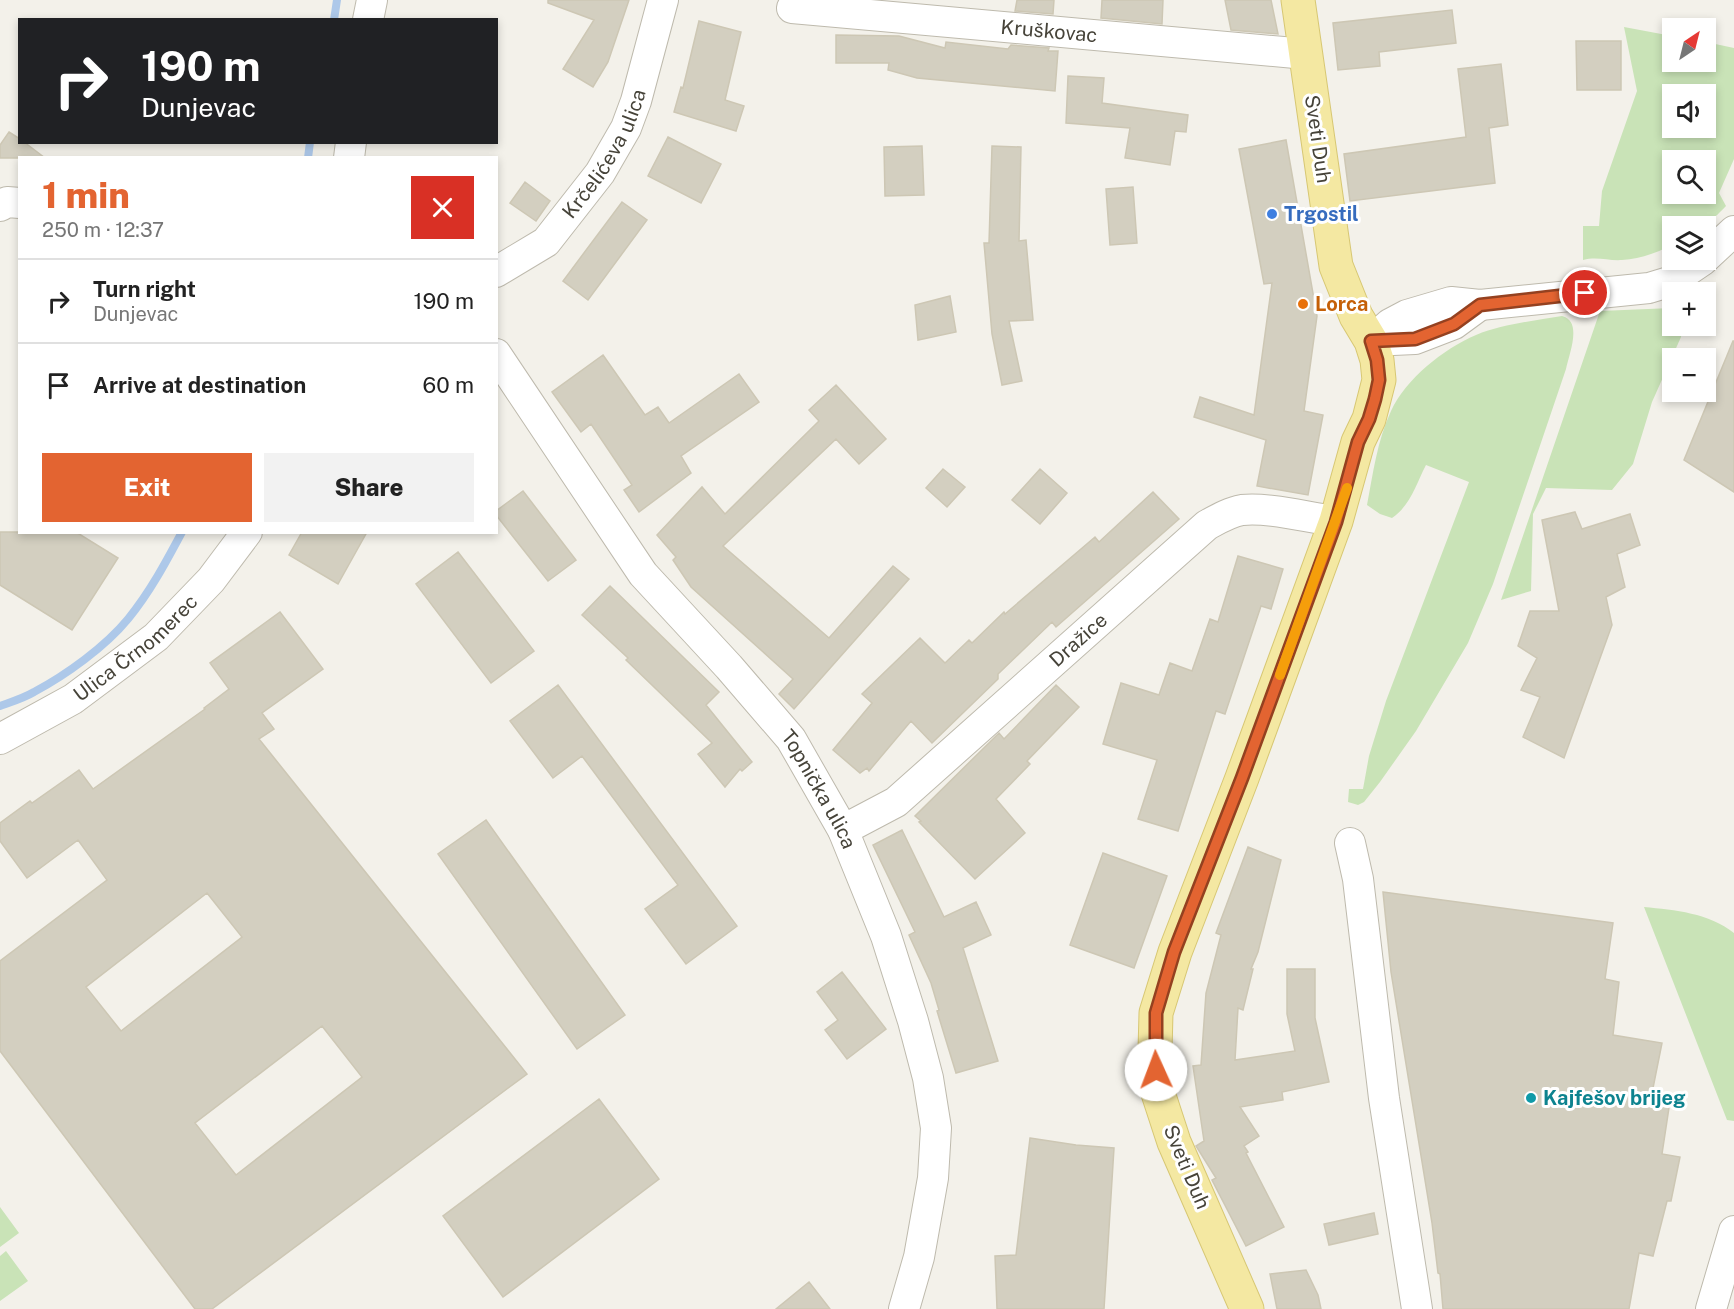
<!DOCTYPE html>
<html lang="en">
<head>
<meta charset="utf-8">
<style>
  :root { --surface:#fff; --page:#f2f2f2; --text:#222; --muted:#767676; --line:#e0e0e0; --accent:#e36431 }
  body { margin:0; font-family:"Public Sans",sans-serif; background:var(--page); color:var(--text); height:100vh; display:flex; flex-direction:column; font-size:22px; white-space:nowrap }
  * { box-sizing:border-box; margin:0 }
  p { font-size:20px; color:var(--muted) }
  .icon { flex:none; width:33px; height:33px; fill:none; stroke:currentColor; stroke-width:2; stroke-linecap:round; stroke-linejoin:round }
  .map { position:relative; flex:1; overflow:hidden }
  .details { position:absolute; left:18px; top:156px; width:480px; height:378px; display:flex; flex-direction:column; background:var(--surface); border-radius:0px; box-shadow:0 3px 9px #0003 }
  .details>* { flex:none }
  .guide { position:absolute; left:18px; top:18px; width:480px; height:126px; border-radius:0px; box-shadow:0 3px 9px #0003; background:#202124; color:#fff; overflow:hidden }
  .needle { width:39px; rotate:35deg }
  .controls { position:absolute; left:1662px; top:18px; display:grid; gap:12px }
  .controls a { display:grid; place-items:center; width:54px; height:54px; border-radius:0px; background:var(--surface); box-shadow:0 3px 9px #0003; font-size:30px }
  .pin { position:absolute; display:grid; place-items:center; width:51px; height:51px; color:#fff; margin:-26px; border:3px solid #fff; border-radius:50%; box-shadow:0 2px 6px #0007 }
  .me { position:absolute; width:66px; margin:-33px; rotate:358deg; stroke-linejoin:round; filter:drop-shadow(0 0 4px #0008) }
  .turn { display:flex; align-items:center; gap:21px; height:126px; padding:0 24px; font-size:27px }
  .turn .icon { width:78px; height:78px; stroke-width:2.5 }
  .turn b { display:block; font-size:42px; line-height:51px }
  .round { display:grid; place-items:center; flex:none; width:63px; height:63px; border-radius:0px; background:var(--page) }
  .headline { display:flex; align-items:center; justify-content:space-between; height:102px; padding:0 24px }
  h1 { font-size:36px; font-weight:800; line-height:45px; color:var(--accent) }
  .cta { display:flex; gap:12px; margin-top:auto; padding:12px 24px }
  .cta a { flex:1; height:69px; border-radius:0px; background:var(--accent); color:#fff; font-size:24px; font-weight:800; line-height:69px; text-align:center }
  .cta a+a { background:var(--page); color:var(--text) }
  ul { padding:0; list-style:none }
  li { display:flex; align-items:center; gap:18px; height:84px; padding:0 24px; border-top:2px solid var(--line) }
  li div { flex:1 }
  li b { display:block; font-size:22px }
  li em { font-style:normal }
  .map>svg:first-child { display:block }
  .green { fill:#c9e3b7; fill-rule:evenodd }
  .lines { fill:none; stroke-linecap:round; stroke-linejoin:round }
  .stream { stroke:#adc8e9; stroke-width:8 }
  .building { fill:#d3cfc0; stroke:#cdc7b4; stroke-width:1.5; fill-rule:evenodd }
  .minor-casing { stroke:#bebaad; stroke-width:32 }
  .major-casing { stroke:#d7c773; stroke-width:35 }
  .minor { stroke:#fff; stroke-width:30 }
  .major { stroke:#f4e8a2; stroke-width:33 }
  .route-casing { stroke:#944120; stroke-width:15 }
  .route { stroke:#e36431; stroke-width:10 }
  .slow { stroke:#f59e0b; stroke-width:10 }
  .shop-dot { fill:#3f7fe0; stroke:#fff; stroke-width:2 }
  .food-dot { fill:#e8710a; stroke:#fff; stroke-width:2 }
  .culture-dot { fill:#0f9aa8; stroke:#fff; stroke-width:2 }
  .labels { text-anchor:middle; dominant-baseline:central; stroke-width:6; stroke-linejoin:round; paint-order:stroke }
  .street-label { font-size:20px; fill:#464339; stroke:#fff }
  .shop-label { font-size:20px; font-weight:bold; fill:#366cbe; stroke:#fff; text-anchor:start }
  .food-label { font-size:20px; font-weight:bold; fill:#c56008; stroke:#fff; text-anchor:start }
  .culture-label { font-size:20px; font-weight:bold; fill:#0d838f; stroke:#fff; text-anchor:start }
</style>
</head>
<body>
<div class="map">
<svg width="1734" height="1309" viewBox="0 0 1734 1309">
  <rect width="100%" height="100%" fill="#f3f1ea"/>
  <path class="green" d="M 1624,27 L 1672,36 L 1672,62 L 1706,62 L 1706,42 L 1734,48 L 1734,159 L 1719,193 L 1726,206 C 1704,229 1703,226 1672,226 L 1672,245 C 1656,253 1640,259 1622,260 C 1608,261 1597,256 1583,260 L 1583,226 L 1599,226 L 1602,191 L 1637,91 ZM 1672,94 L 1706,94 L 1706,128 L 1672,128 ZM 1672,160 L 1706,160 L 1706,194 L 1672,194 Z
    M 1672,308 L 1672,326 L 1682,326 L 1681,337 L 1652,402 L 1633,464 L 1612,490 L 1546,488 L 1533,514 L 1531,591 L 1501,600 L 1600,311 Z
    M 1562,316 C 1583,321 1569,354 1566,369 L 1493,584 L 1468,643 L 1416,731 L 1380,782 L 1364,802 L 1358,805 L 1348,802 L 1349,789 L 1363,789 L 1369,756 L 1386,701 L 1469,482 L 1426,465 C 1416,484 1411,505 1392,518 L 1380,514 L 1367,505 C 1373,474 1377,441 1391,411 C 1406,379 1443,349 1476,335 C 1503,324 1533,321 1562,316 Z
    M 1644,907 C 1675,910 1709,913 1734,933 L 1734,1121 L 1727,1120 Z
    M 0,1207 L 19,1233 L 0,1247 Z
    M 6,1251 L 28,1281 L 0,1301 L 0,1256 Z"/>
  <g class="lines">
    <path class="stream" d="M 334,20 L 337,0
      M 308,158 L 310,142
      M 0,706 C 11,702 24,698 34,692 C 66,675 105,647 128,619 C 150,592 166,562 182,532"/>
  </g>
  <path class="building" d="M 548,0 L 629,0 L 608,62 L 593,87 L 563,69 L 594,20 L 548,3 Z
    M 1017,0 L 1054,0 L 1053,14 L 1015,11 Z
    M 1102,0 L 1163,0 L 1162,24 L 1101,18 Z
    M 1225,0 L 1271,0 L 1278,34 L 1231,30 Z
    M 1452,10 L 1456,43 L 1379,52 L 1380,66 L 1338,70 L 1333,23 Z
    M 699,21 L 741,32 L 725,100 L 744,106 L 736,131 L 674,112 L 681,87 L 683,88 Z
    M 836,35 L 899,36 L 945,48 L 946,42 L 1008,49 L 1011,45 L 1049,48 L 1048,51 L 1058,51 L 1055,91 L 917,78 L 888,70 L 889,63 L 836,63 Z
    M 1576,41 L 1621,41 L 1621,90 L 1577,90 Z
    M 1501,64 L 1508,125 L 1489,128 L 1495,183 L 1350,201 L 1344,154 L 1466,137 L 1458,69 Z
    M 1068,76 L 1104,78 L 1102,103 L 1188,115 L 1186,132 L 1175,131 L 1170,165 L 1125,158 L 1130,128 L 1066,123 Z
    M 9,132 L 20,139 L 20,142 L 24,142 L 45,158 L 0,158 L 0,145 Z
    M 668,137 L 721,164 L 701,203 L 648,176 Z
    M 1286,140 L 1317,316 L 1304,411 L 1323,415 L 1308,495 L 1257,486 L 1266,440 L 1194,417 L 1200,397 L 1254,415 L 1272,283 L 1264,284 L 1239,149 Z
    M 922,146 L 924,195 L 885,196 L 884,147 Z
    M 992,146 L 1021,147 L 1019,241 L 1026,240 L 1033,320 L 1009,321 L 1022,381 L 1002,385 L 992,334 L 984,243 L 989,243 Z
    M 525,182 L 550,201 L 536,221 L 510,203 Z
    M 1133,187 L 1137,243 L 1110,245 L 1106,189 Z
    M 622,202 L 647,220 L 588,300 L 563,281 Z
    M 950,296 L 956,332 L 918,340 L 915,305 Z
    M 1733,341 L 1734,341 L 1734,492 L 1684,460 Z
    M 603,355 L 645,415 L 658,407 L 669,423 L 739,374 L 759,402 L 681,456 L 691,473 L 639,512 L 624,490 L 632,485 L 591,424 L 581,432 L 552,392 Z
    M 836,385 L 886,439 L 859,464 L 836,439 L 723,546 L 829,638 L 893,566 L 909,579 L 794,709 L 779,694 L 793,679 L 691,587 L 673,560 L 676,557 L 657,535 L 702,487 L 725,514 L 819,421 L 809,410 Z
    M 943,469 L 965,487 L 947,507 L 926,488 Z
    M 1040,469 L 1067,493 L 1040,524 L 1012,500 Z
    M 523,491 L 576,560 L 548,581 L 496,515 L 496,511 Z
    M 1153,492 L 1179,519 L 1056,627 L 1052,622 L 998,674 L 998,679 L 932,743 L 911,721 L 869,771 L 867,768 L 860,773 L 833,750 L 872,703 L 862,694 L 920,638 L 945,663 L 969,640 L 972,643 L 1004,612 L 1005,614 L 1095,537 L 1099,542 Z
    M 1575,512 L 1582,529 L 1630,514 L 1640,545 L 1617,554 L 1625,587 L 1606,597 L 1612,625 L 1564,758 L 1523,737 L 1540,697 L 1521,690 L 1537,658 L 1518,646 L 1530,611 L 1559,611 L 1542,520 Z
    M 0,532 L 76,532 L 118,558 L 72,630 L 0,585 Z
    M 302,532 L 367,532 L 338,584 L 289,555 Z
    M 458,552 L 534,651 L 491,683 L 416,584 Z
    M 1238,556 L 1283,569 L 1271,609 L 1261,606 L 1225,714 L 1216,711 L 1178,831 L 1138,819 L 1157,760 L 1103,744 L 1121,683 L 1159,695 L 1170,663 L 1192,671 L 1210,619 L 1218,622 Z
    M 610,586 L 719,692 L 706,705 L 752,762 L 742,771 L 740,769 L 725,787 L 698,754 L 712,743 L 626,660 L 628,658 L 582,615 Z
    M 280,612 L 323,669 L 262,713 L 274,729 L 259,739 L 527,1074 L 212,1309 L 195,1309 L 0,1051 L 0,961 L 107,880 L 78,840 L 27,878 L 0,841 L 0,823 L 30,801 L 32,803 L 79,770 L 93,789 L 205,709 L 204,708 L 229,689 L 210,663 ZM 207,893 L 242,937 L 121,1031 L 86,987 ZM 322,1026 L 362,1077 L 236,1175 L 195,1123 Z
    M 558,685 L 737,926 L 686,964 L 645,909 L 678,885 L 582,756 L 553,778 L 510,721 Z
    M 1056,685 L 1079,707 L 1027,761 L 1030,764 L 996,799 L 1025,833 L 975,879 L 919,822 L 921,821 L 915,816 L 999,733 L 1004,739 Z
    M 486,820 L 625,1015 L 577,1049 L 438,854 Z
    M 902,830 L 944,917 L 976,902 L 991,935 L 963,948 L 998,1061 L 956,1073 L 937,1011 L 939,1010 L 931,983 L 909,935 L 915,932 L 873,845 Z
    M 1248,847 L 1281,860 L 1258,952 L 1251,969 L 1253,969 L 1243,1010 L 1238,1008 L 1235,1060 L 1295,1051 L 1287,1014 L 1287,969 L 1315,969 L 1315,1018 L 1329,1082 L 1282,1092 L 1283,1100 L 1240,1107 L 1259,1136 L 1244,1146 L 1248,1152 L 1246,1153 L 1284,1227 L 1246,1246 L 1212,1180 L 1216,1178 L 1196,1146 L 1204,1141 L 1193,1066 L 1201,1065 L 1206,993 L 1221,935 L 1216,933 Z
    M 1103,853 L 1167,876 L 1134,968 L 1070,945 Z
    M 1383,892 L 1613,923 L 1605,979 L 1619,982 L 1613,1035 L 1662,1043 L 1651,1098 L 1670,1101 L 1662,1154 L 1680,1157 L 1671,1201 L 1667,1201 L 1653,1256 L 1639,1253 L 1629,1309 L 1443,1309 L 1440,1274 L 1438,1273 L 1432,1223 L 1391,972 Z
    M 842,972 L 886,1029 L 847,1059 L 825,1030 L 838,1020 L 817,992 Z
    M 599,1099 L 659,1179 L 503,1297 L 443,1216 Z
    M 1030,1138 L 1076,1145 L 1114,1148 L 1104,1309 L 997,1309 L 995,1256 L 1016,1255 Z
    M 1374,1213 L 1378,1234 L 1329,1245 L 1324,1224 Z
    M 1306,1270 L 1318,1295 L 1321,1309 L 1277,1309 L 1270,1274 Z
    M 809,1282 L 830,1309 L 776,1309 Z"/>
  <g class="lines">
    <g class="minor-casing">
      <g id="minor">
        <path id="s1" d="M 792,8 L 1306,54"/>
        <path d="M 368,20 L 372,0"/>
        <path d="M 349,158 L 351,142"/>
        <path d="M 0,206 L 7,202 L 20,203"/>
        <path d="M 1706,257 L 1734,231"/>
        <path id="s2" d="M 496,272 L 546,242 L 600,173 L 626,128 L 636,101 L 663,0"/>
        <path d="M 1371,341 L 1390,324 L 1407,315 L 1451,302 L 1480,305 L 1649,288 L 1672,281 L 1703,260"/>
        <path d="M 1371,341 L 1415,339 L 1454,324 L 1480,305"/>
        <path id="s3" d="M 496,354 L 643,574 L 729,667 L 791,739 L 843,830 L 886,936 L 913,1021 L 928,1078 L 936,1128 L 933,1178 L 919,1257 L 904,1309"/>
        <path id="s4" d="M 0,739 L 73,699 L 156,637 L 211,580 L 247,532"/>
        <path id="s5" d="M 843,830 L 896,802 L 1207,525 C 1218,519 1230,512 1242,510 C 1269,507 1309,518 1336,521"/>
        <path d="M 1350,843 L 1358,879 L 1384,1098 L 1417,1309"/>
        <path d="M 1711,1309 L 1734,1231"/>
      </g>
    </g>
    <g class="major-casing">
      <path id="major" d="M 1247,1309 L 1174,1142 L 1157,1090 L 1155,1051 L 1156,1013 L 1175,952 L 1242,778 L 1336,521 L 1358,442 L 1369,419 L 1379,380 L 1377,360 L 1371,341 L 1356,316 L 1336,266 L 1298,0"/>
    </g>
    <use href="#minor" class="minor"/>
    <use href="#major" class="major"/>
  </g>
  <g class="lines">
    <g class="route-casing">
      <path id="route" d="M 1156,1070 L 1156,1013 L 1174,952 L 1242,778 L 1336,522 L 1358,442 L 1369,419 L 1375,399 L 1379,380 L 1377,360 L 1371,341 L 1415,339 L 1454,324 L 1480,305 L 1585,293"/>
    </g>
    <use href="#route" class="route"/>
    <path class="slow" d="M 1280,675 L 1347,488"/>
  </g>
  <circle class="shop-dot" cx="1272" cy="214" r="6"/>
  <circle class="food-dot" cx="1303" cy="304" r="6"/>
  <circle class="culture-dot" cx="1531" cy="1098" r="6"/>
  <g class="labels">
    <g class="street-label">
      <text stroke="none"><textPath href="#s1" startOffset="258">Kruškovac</textPath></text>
      <text transform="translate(1318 139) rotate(82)">Sveti Duh</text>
      <text stroke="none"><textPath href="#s2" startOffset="165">Krčelićeva ulica</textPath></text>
      <text stroke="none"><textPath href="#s5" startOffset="304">Dražice</textPath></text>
      <text stroke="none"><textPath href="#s4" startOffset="164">Ulica Črnomerec</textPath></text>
      <text stroke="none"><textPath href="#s3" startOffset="544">Topnička ulica</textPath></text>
      <text transform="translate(1187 1167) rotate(67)">Sveti Duh</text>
    </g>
    <g class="shop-label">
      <text x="1284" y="214">Trgostil</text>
    </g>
    <g class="food-label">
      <text x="1315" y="304">Lorca</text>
    </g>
    <g class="culture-label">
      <text x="1543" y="1098">Kajfešov brijeg</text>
    </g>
  </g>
</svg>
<div class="controls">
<a><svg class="needle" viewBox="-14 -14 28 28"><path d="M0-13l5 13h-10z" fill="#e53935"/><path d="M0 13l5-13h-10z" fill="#767676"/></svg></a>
<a><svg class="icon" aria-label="sound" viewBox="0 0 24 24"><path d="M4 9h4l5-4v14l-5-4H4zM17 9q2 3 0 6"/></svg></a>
<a><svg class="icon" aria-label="search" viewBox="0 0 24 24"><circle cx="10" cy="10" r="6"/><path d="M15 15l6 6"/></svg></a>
<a><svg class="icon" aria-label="layers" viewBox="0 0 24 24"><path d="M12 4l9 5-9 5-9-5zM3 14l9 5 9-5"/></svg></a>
<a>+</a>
<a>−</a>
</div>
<div class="pin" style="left:1585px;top:293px;background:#d93025"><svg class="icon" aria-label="arrive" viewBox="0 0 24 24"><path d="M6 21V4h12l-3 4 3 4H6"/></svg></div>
<svg class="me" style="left:1156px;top:1070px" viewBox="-20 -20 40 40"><circle r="19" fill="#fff"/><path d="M0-13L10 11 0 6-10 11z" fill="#e36431"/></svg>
<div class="guide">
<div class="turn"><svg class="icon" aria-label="right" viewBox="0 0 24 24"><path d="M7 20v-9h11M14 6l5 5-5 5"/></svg><div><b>190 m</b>Dunjevac</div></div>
</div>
<section class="details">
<div class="headline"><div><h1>1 min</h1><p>250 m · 12:37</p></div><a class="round" style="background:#d93025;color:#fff"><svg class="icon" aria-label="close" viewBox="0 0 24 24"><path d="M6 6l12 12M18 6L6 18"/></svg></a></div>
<ul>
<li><svg class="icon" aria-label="right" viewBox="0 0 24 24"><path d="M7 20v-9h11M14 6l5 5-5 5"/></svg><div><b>Turn right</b><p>Dunjevac</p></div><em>190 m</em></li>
<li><svg class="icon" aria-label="arrive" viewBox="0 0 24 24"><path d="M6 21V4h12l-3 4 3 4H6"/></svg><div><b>Arrive at destination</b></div><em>60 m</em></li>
</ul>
<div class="cta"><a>Exit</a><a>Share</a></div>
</section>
</div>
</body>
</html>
